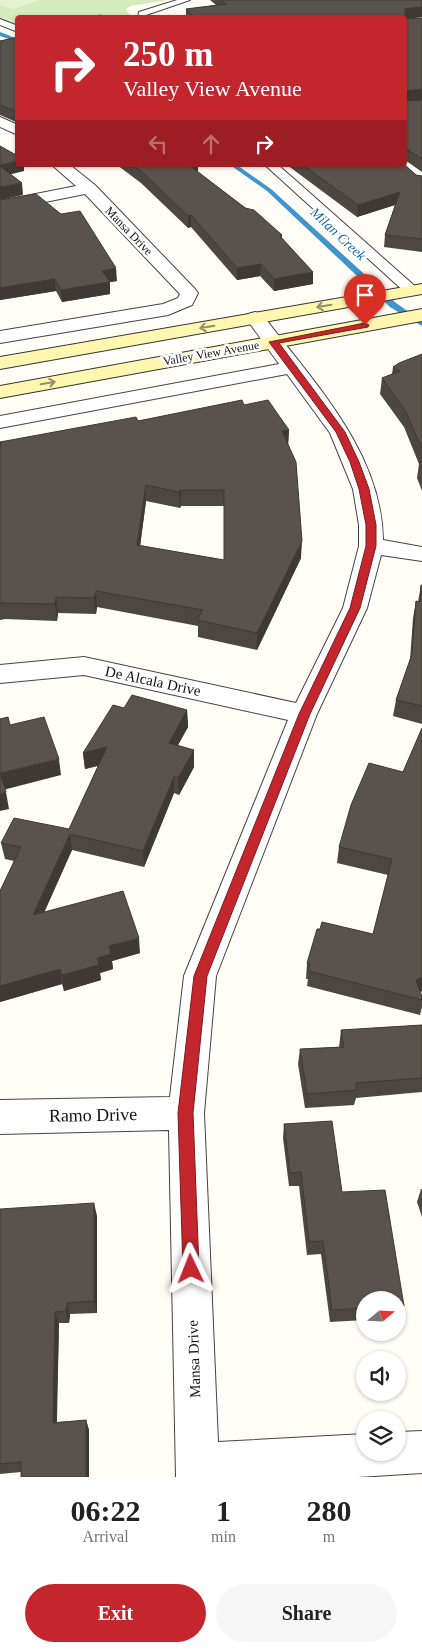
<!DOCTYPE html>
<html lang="en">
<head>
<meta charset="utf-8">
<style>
  :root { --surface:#fff; --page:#f6f6f6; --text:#222; --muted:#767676; --accent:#c4262e }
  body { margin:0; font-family:"Times New Roman",serif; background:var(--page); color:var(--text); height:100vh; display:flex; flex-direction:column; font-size:19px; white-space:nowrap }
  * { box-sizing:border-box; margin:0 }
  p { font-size:16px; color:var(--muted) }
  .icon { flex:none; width:28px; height:28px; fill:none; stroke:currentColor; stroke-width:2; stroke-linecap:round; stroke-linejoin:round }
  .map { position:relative; height:1477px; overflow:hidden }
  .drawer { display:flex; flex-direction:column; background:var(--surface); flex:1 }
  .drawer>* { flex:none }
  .top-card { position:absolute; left:15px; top:15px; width:392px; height:152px; border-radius:5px; box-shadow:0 1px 4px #0004; background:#c4262e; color:#fff; overflow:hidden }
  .needle { width:32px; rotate:71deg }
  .buttons { position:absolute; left:356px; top:1291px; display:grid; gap:10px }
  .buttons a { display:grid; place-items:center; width:50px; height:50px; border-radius:50%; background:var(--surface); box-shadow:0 1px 4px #0004; font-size:25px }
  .pin { position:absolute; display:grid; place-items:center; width:42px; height:42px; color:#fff; margin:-51px -21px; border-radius:50% 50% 50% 0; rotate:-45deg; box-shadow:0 0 5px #0007 }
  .pin .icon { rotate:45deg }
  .me { position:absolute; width:55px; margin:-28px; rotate:358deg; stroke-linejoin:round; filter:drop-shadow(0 0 4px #0008) }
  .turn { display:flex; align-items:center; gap:18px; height:105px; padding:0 25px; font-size:22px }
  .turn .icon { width:65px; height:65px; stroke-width:2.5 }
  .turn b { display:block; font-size:35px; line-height:42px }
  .lanes { display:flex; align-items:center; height:48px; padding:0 25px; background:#0003; justify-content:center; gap:25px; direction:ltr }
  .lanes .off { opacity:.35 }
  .eta { display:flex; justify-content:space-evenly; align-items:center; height:85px; text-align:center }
  .eta b { font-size:30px; font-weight:700; line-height:35px }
  .action { display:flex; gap:10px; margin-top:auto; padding:10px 25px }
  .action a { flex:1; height:58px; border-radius:30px; background:var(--accent); color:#fff; font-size:20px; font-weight:700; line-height:58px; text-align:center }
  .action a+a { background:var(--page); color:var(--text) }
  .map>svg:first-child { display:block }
  .green { fill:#d5ebbd }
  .pitch { fill:#e6f2cf }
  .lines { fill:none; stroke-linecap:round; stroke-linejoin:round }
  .stream { fill:#3f96cf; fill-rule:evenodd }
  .lane-casing { stroke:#444; stroke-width:2 }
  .street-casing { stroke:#444; stroke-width:2 }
  .secondary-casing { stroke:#333; stroke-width:2 }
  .lane { fill:#fff; fill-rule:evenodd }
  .street { fill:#fff; fill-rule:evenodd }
  .secondary { fill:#fff6b0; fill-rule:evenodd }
  .wall { fill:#4d4742; fill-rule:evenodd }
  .shaded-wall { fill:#3f3936 }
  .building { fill:#5a524d; stroke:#3f3936; fill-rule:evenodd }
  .oneway { stroke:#948f68 }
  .route { fill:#c4262e; stroke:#7f191e }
  .labels { text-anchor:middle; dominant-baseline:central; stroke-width:5; stroke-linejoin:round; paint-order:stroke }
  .far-street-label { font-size:12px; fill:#111; stroke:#fff }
  .far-water-label { font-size:14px; font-style:italic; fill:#1768a6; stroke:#fff }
  .street-label { font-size:15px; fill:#111; stroke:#fff }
  .near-street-label { font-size:18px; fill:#111; stroke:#fff }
</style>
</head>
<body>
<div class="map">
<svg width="422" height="1477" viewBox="0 0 422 1477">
  <rect width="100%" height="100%" fill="#fffdf5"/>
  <path class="green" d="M 0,0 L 168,0 L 131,6 L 126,9 L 131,17 L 18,18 L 17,25 L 0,18 Z"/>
  <path class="pitch" d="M 0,0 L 40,0 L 13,9 L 0,6 Z"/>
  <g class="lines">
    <path class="stream" d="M 0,32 L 18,39 L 18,42 L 0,36 Z
      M 230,165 L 237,165 L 271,189 L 396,303 L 422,321 L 422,326 L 390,307 L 267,191 Z"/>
    <g class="lane-casing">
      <path id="lane" d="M 177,0 L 190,0 L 146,15 L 146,18 L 138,18 L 139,12 Z
        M 0,19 L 18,26 L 18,32 L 0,25 Z
        M 265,165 L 278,165 L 293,178 L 417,288 L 419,291 L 417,294 L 407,294 Z"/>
    </g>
    <g class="street-casing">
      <path id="street" d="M 0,117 L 18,125 L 18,135 L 0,127 Z
        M 52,165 L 70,165 L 95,185 L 195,289 L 198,293 L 192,305 L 168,315 L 0,343 L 0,331 L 163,304 L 178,298 L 180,294 L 85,194 L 0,211 L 0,201 L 76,186 Z
        M 255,312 L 262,314 C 312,381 382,451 383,540 L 422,547 L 422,561 L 381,555 L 367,608 L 317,714 L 216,976 L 204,1113 L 218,1442 L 365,1434 L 365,1452 L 398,1452 L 398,1432 L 422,1431 L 422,1473 L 358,1477 L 176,1477 L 169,1130 L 0,1134 L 0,1100 L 170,1097 L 184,976 L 288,720 L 84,675 L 0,683 L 0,665 L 84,657 L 296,703 L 343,608 L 359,546 L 359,525 L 353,489 L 330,433 L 287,374 L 0,428 L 0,416 L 279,364 L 246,318 L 248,314 Z"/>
    </g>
    <g class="secondary-casing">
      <path id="secondary" d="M 422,284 L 422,294 L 0,369 L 0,357 Z
        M 422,309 L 422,321 L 0,398 L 0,386 Z"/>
    </g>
    <use href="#lane" class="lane"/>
    <use href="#street" class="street"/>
    <use href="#secondary" class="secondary"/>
  </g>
  <path class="wall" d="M 210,0 L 422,0 L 422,17 L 405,19 L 405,18 L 186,18 L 186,9 L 216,5 Z
    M 422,18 L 422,172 L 405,160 L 405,19 Z
    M 18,37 L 16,122 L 0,115 L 0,41 Z
    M 117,165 L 198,165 L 198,172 L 282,235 L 282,238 L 313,284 L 274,291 L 260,276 L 237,280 L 191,227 L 188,228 L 141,183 Z
    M 287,165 L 405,165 L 416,175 L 422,176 L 422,252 L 384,247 L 385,235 L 395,205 L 357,217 Z
    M 0,200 L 117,281 L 110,282 L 110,294 L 62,302 L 56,291 L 0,300 Z
    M 422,354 L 422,491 L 417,478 L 419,464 L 404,427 L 380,394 L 382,378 L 392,374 L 393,367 Z
    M 244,405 L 289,430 L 288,445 L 301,558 L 257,650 L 198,637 L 198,626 L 97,607 L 96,614 L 58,613 L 57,621 L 5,619 L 0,620 L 0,442 ZM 146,501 L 180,508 L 181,506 L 224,506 L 224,560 L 140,546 Z
    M 421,585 L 422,585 L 422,724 L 393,716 L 396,700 L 410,660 L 413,618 L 416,601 L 418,602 Z
    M 124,708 L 187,710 L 188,727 L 177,746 L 194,750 L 194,767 L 179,795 L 174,793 L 144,867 L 72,850 L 44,912 L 140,953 L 112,961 L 113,969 L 100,973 L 101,980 L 64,991 L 62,984 L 0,1002 L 0,891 L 14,861 L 5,859 L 1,843 L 69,829 L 98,766 L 85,769 L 83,753 Z
    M 422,728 L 422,991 L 420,992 L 422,996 L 422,1007 L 420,1015 L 307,986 L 308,979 L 306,979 L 307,963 L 373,934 L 388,875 L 337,863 L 339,847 L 403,772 Z
    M 422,1025 L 422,1092 L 356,1098 L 354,1105 L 305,1108 L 298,1064 L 300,1049 L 339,1047 L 341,1030 Z
    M 284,1124 L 342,1192 L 404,1306 L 400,1318 L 398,1318 L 398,1300 L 365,1300 L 365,1320 L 330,1322 L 321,1254 L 307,1255 L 299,1186 L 289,1186 L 283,1138 Z
    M 421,1189 L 422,1189 L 422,1217 L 417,1202 Z
    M 0,1209 L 97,1216 L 97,1313 L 70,1314 L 69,1323 L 59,1323 L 57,1422 L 86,1420 L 89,1430 L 89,1477 L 21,1477 L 21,1472 L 0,1474 Z"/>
  <path class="shaded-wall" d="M 422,7 L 422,17 L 405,19 L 405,9 Z
    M 422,89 L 422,100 L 405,102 L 405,91 Z
    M 18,110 L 18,122 L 16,122 L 15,111 Z
    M 18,161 L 18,165 L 24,165 L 24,171 L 0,177 L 0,165 Z
    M 189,165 L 198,165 L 198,174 Z
    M 22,183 L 23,195 L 0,200 L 0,187 Z
    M 400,192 L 398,204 L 357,217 L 358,205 Z
    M 191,215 L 191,227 L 188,228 L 188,216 Z
    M 261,264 L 260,276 L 237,280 L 237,268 Z
    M 116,268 L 117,281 L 103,283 L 102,271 Z
    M 313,272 L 313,284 L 274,291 L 274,279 Z
    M 55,279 L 56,291 L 0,300 L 0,288 Z
    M 110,282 L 110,294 L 62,302 L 61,290 Z
    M 289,430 L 288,446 L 282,431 Z
    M 146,485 L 146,501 L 138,562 L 137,545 Z
    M 181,490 L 181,506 L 180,508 L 179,492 Z
    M 302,541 L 301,558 L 257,650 L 257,633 Z
    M 96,591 L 97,607 L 96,614 L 94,598 Z
    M 56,597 L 58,613 L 57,621 L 55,604 Z
    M 187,710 L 188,727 L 170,760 L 169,743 Z
    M 107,747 L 108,763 L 85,769 L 83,753 Z
    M 194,750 L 194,767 L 179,795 L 178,778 Z
    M 59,759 L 61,775 L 3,790 L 0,773 Z
    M 174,777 L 174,793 L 144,867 L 143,851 Z
    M 6,792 L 9,809 L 0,811 L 0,794 Z
    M 70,834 L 72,850 L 36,931 L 33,915 Z
    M 139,938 L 140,953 L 112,961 L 113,969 L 100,973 L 101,980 L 64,991 L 62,975 L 97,958 L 109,946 Z
    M 60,969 L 62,984 L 0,1002 L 0,986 Z
    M 422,977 L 422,991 L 412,996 L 416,980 Z
    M 94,1203 L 97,1216 L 97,1313 L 94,1301 Z
    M 67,1303 L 70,1314 L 69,1323 L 66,1311 Z
    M 55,1312 L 59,1323 L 56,1433 L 53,1423 Z
    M 86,1420 L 89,1430 L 89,1477 L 86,1477 Z"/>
  <path class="building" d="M 221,0 L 422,0 L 422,7 L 405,9 L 405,18 L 195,18 L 186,9 L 226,4 Z
    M 100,15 L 107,18 L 90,18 Z
    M 422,18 L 422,89 L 405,91 L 405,19 Z
    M 18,37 L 18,110 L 15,111 L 0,105 L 0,41 Z
    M 422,100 L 422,159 L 406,149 L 405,151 L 405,101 Z
    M 0,146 L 18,156 L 18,161 L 0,165 Z
    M 132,165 L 189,165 L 245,208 L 254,210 L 282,235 L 280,236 L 313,272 L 274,279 L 261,264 L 237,268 L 191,215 L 188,216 L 141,171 Z
    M 303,165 L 405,165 L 416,175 L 422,176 L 422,239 L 385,235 L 400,192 L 358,205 Z
    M 0,166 L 22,183 L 0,187 Z
    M 36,194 L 61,214 L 80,211 L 116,268 L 102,271 L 110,282 L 61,290 L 55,279 L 0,288 L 0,200 Z
    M 422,354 L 422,449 L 406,412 L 382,378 L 400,371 L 393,367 L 399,363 Z
    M 242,400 L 244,405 L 268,400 L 289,430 L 282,431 L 296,462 L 302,541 L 257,633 L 197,620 L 203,610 L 96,591 L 94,598 L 56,597 L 55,604 L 0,603 L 0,445 L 1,445 L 0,442 L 136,417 L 138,421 ZM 146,485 L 179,492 L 181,490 L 224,490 L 224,560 L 137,545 Z
    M 419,462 L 422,462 L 422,469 Z
    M 421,585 L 422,585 L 422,706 L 396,700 L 412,654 L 416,601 L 420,602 Z
    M 132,695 L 187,710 L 169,743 L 194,750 L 178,778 L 174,777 L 143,851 L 70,834 L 33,915 L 123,891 L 139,938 L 109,946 L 111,954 L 97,958 L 99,965 L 62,975 L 60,969 L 0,986 L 0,891 L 21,847 L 1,843 L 14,818 L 69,829 L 107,747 L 83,753 L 113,705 L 124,708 Z
    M 8,717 L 10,725 L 44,717 L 59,759 L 0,773 L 6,792 L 0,794 L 0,719 Z
    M 422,728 L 422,977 L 416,980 L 422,996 L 422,1000 L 308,971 L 310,964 L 307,963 L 317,929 L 320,929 L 322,922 L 373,934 L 392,859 L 339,847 L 351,805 L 369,763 L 403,772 Z
    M 422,1025 L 422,1078 L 356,1083 L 357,1090 L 307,1094 L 300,1049 L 344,1047 L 341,1030 Z
    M 332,1121 L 342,1192 L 385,1190 L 404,1306 L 398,1307 L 398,1300 L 365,1300 L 365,1308 L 332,1310 L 323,1241 L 309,1242 L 301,1172 L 290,1173 L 284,1124 Z
    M 94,1203 L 94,1301 L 67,1303 L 66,1311 L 55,1312 L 53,1423 L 86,1420 L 86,1477 L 21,1477 L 21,1462 L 0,1464 L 0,1209 Z"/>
  <defs><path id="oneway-shaft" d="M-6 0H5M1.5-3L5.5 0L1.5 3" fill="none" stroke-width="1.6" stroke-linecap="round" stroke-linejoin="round" transform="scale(1.25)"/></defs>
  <g class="oneway">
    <use href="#oneway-shaft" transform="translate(324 306) rotate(170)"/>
    <use href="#oneway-shaft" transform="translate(207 327) rotate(170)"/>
    <use href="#oneway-shaft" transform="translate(48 383) rotate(-10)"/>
  </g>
  <path class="route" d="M 365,323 L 369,325 L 368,327 L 279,343 L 345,432 L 359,462 L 369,489 L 376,525 L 376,546 L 360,608 L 310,714 L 207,976 L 193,1113 L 199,1269 L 197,1275 L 191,1277 L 186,1275 L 183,1269 L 178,1113 L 194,976 L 299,714 L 350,608 L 366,546 L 366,525 L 359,489 L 350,462 L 336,432 L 269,342 Z"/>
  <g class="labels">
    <g class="far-street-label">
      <text transform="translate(129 231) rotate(46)">Mansa Drive</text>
      <text transform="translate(211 353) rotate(-10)">Valley View Avenue</text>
    </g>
    <g class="far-water-label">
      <text transform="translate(338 234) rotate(43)">Milan Creek</text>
    </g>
    <g class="street-label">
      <text transform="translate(153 681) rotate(12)">De Alcala Drive</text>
      <text transform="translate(194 1359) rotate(-92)">Mansa Drive</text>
    </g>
    <g class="near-street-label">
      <text transform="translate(93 1115) rotate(-1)">Ramo Drive</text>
    </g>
  </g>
</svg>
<div class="buttons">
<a><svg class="needle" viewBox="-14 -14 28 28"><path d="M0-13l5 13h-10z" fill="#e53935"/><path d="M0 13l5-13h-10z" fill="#767676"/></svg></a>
<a><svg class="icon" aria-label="sound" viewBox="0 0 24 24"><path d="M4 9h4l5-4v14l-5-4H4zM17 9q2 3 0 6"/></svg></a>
<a><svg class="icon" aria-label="layers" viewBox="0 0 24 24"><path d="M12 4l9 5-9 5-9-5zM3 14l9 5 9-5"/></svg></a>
</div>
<div class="pin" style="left:365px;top:325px;background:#d93025"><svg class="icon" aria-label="arrive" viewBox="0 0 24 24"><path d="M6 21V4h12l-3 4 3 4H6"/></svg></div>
<svg class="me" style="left:191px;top:1269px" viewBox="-20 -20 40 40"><path d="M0-17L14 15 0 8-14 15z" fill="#c4262e" stroke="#fff" stroke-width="4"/></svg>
<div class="top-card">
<div class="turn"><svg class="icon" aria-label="right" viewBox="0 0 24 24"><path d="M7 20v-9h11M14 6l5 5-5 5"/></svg><div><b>250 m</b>Valley View Avenue</div></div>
<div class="lanes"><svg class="icon off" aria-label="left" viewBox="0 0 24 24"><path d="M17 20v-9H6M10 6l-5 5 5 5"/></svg><svg class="icon off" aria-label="ahead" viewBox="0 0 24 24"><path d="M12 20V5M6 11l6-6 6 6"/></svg><svg class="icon" aria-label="right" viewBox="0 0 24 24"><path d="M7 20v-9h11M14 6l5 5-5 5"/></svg></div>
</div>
</div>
<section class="drawer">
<div class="eta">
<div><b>06:22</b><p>Arrival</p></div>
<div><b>1</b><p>min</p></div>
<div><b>280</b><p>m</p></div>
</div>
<div class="action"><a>Exit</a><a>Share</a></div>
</section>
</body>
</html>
